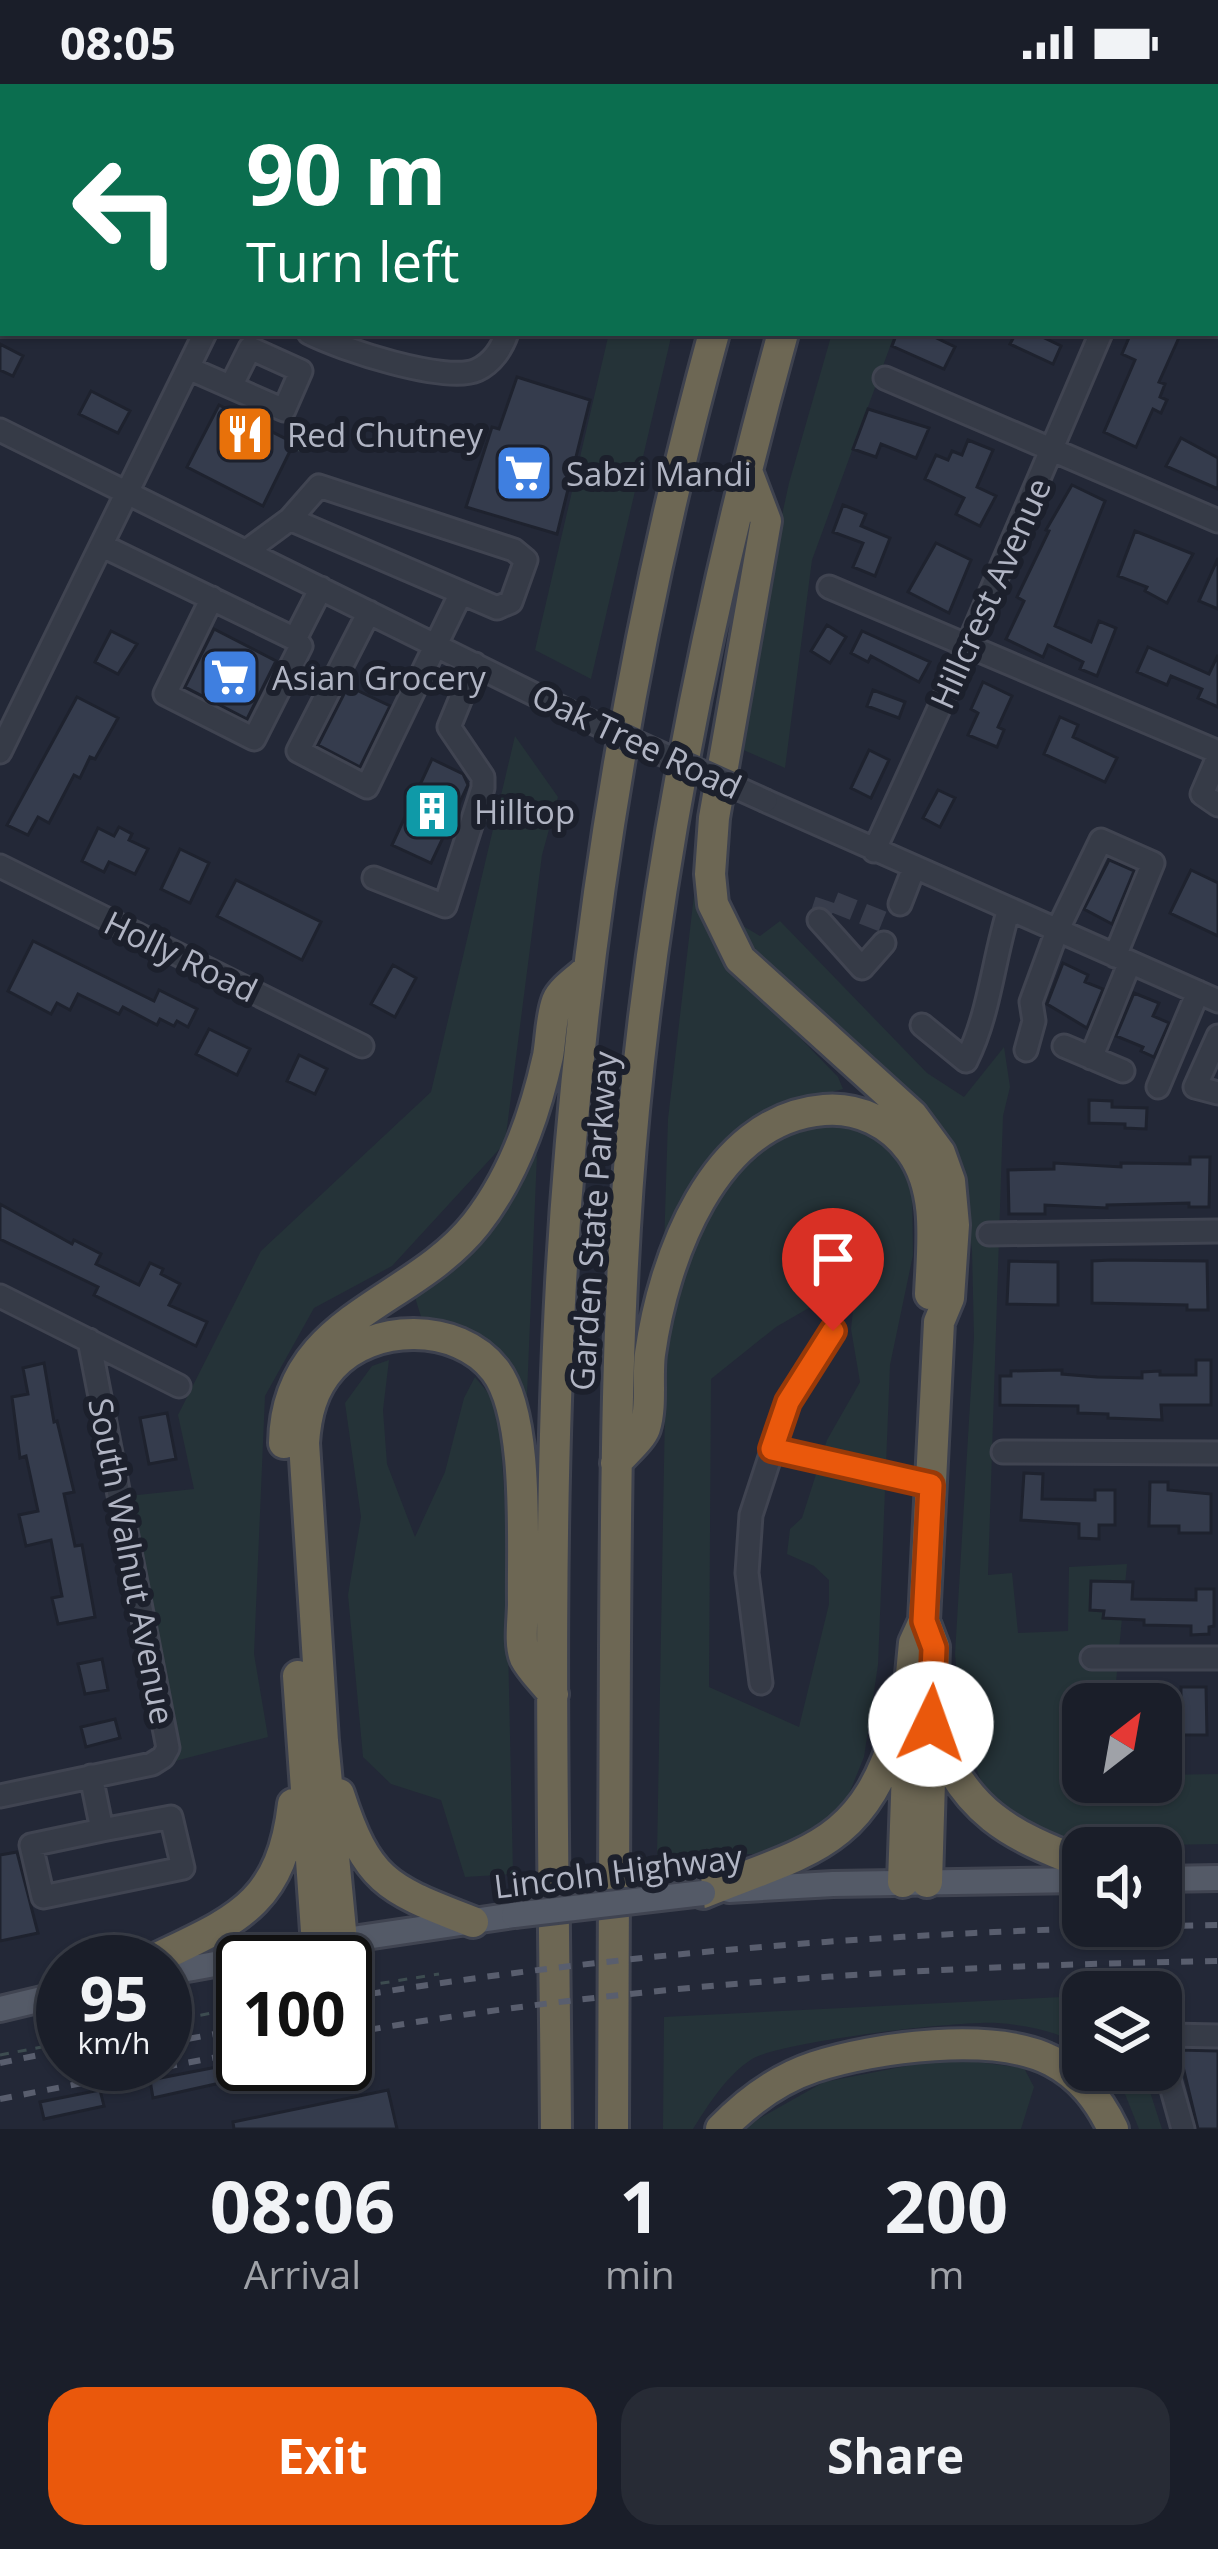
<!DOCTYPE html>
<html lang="en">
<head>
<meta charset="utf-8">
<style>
  :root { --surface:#1a1e29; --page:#272b35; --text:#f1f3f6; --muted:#9fa2a8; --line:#383c46; --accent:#ea580c }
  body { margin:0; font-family:"Open Sans",sans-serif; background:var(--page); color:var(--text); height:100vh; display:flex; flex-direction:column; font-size:45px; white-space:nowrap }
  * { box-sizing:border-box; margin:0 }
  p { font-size:39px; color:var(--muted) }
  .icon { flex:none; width:66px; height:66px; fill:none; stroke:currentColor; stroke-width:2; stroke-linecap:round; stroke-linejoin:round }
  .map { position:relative; height:2045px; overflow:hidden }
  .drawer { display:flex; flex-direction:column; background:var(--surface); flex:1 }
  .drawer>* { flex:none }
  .top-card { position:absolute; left:0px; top:0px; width:1218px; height:252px; box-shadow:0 3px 9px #0004,0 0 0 3px var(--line); background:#0b6e4f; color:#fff; overflow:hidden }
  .needle { width:78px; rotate:31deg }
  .tools { position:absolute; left:1062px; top:1599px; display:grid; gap:24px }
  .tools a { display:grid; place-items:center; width:120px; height:120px; border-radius:24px; background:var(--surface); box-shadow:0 3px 9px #0004,0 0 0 3px var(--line); font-size:60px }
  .speed { position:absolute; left:36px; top:1851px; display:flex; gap:24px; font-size:60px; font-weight:700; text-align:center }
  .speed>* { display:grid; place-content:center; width:156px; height:156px; border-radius:50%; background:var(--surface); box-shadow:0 3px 9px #0004,0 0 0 3px var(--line); line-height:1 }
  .speed small { font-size:30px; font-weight:400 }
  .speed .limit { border:6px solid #111; border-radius:18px; background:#fff; color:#111 }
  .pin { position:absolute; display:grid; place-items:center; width:102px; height:102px; color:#fff; margin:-123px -51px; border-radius:50% 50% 50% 0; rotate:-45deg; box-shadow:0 0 12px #0007 }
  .pin .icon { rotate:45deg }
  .me { position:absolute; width:132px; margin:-66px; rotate:3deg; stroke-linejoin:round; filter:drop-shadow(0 0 9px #0008) }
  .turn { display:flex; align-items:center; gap:42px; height:252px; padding:0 48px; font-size:54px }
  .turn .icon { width:156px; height:156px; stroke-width:2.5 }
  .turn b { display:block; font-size:84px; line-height:102px }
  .eta { display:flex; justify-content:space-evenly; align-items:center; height:204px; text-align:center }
  .eta b { font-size:72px; font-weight:700; line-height:84px }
  .action { display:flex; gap:24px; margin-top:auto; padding:24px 48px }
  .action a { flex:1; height:138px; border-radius:36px; background:var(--accent); color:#fff; font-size:48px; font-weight:700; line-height:138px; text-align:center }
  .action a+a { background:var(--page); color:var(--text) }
  .status { display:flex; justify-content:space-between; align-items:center; height:84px; padding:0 60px; background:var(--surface); direction:ltr }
  .status svg { height:33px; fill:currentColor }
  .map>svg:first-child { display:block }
  .green { fill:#253338; fill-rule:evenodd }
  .building { fill:#353c4d; stroke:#1e222e; stroke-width:3 }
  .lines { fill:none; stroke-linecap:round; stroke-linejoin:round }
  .minor-tunnel { stroke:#383d4c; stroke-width:21; stroke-dasharray:21 10; stroke-linecap:butt }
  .minor-casing { stroke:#404451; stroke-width:27 }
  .major-casing { stroke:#404451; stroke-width:30 }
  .highway-casing { stroke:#3e424f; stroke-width:36 }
  .path { stroke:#3d4c50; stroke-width:3; stroke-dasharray:9 9; stroke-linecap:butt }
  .minor { stroke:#363b47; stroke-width:21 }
  .major { stroke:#545a67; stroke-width:24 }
  .highway { stroke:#6d6754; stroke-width:30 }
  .rail { stroke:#595e6e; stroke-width:6; stroke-dasharray:12 12; stroke-linecap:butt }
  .minor-bridge-casing { stroke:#404451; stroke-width:27; stroke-linecap:butt }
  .major-bridge-casing { stroke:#404451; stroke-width:30; stroke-linecap:butt }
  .minor-bridge { stroke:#363b47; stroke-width:21 }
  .major-bridge { stroke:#545a67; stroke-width:24 }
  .route-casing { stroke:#983908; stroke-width:30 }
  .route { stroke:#ea580c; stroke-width:21 }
  .labels { text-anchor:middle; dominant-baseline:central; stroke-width:12; stroke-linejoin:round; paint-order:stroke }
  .poi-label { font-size:33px; fill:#b1b5c4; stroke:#1c202c; text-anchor:start }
  .street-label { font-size:33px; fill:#b1b5c4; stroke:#1c202c }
</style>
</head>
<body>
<div class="status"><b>08:05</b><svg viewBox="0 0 49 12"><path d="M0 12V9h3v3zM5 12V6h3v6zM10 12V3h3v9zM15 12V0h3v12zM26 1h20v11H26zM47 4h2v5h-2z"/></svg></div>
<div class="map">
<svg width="1218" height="2045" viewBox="0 0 1218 2045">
  <rect width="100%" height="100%" fill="#232837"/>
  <path class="green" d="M 609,249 L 672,249 L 591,595 L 535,566 Z
    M 832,249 L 895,249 L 812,476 L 785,684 L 732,661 L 789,399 Z
    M 515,652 L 558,713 L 542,771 L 505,1059 L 392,1182 L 314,1224 L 265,1312 L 254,1570 L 268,1653 L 160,1681 L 119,1413 L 194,1405 L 178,1331 L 261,1167 L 431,1008 Z
    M 694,811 L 698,812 L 722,873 L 838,993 L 843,1005 L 798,1017 L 664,1163 L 668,1035 Z
    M 733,836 L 760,852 L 780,837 L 927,989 L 964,1013 L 1004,963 L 1010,1003 L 1003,1032 L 988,1491 L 1012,1489 L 1018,1549 L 1068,1547 L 1069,1483 L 1127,1480 L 1114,1620 L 1083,1620 L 1083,1698 L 1161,1698 L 1161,1691 L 1218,1690 L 1218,1760 L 1111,1762 L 1042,1755 L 984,1705 L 962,1645 L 955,1570 L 974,1253 L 972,1167 L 965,1110 L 764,881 Z
    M 814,1040 L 848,1041 L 873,1052 L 895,1072 L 912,1100 L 913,1171 L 890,1281 L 878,1581 L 864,1673 L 844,1722 L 799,1769 L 657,1772 L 666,1268 C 683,1175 714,1072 814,1040 ZM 826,1214 L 854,1217 L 851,1245 L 860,1298 L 827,1356 L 802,1434 L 790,1445 L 787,1470 L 814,1482 L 829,1496 L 829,1520 L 799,1643 L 709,1603 L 711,1295 L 776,1243 Z
    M 537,1070 L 527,1311 L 520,1311 L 423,1239 L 413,1207 L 529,1071 Z
    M 389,1276 L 383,1326 L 387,1380 L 415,1453 L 445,1388 L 464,1314 L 475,1293 L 498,1321 L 505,1420 L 513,1790 L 465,1793 L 441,1716 L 391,1700 L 363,1673 L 348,1511 L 361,1433 L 345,1319 L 372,1282 Z
    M 1083,1912 L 1083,1965 C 1061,1947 1026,1941 997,1939 C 957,1937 783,1957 752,1975 C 727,1991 708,2021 693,2045 L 663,2045 L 664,1933 Z
    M 947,1974 L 1024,1984 L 1034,2003 L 1021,2045 L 741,2045 L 824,1998 Z
    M 1108,1986 L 1143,1986 L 1162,2045 L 1139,2045 L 1119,1995 Z"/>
  <path class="building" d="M 897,249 L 926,249 L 955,263 L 944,285 L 892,262 Z
    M 1016,249 L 1034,249 L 1061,262 L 1053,280 L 1010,260 Z
    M 1131,249 L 1181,249 L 1159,298 L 1165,300 L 1160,313 L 1167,316 L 1161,329 L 1153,325 L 1136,363 L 1104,348 L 1135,276 L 1122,270 Z
    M 0,260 L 23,272 L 13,292 L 0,286 Z
    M 517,293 L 590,316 L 557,450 L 466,423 L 492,343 L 499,345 Z
    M 91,307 L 130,327 L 118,349 L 79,330 Z
    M 219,321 L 294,359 L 263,422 L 187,383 Z
    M 868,325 L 929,344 L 916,374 L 881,360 L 876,373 L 853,365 Z
    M 1181,354 L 1218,374 L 1218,405 L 1166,382 Z
    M 968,356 L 993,366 L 977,403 L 996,412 L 980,442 L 956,430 L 964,414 L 925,395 L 936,371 L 948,376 L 952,367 L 962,371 Z
    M 1072,401 L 1105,417 L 1055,542 L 1091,558 L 1099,537 L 1116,544 L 1097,592 L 1080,585 L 1083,578 L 1048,561 L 1043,573 L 1006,555 L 1024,517 L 1017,513 L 1049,447 L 1046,446 Z
    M 843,421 L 866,430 L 861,442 L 890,454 L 875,492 L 853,483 L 863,459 L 833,448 Z
    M 1135,447 L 1193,470 L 1167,519 L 1145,507 L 1147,503 L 1118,492 Z
    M 936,459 L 971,476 L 949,529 L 908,508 Z
    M 1218,474 L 1218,525 L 1199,517 Z
    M 827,541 L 846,553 L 830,579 L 811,567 Z
    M 214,545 L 276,577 L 247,635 L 185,603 Z
    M 111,547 L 137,560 L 118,590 L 95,578 Z
    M 862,547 L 930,578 L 919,598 L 871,572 L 868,578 L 851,569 Z
    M 1148,563 L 1209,590 L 1218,571 L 1218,623 L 1198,614 L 1202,605 L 1171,592 L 1167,601 L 1137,588 Z
    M 983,598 L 1012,612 L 998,643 L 1004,646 L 997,663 L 968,651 L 978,629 L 971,625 Z
    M 348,602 L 390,622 L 360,683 L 318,661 Z
    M 873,606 L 905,618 L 899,634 L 867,622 Z
    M 77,613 L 118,634 L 95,675 L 90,673 L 80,694 L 74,691 L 49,739 L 38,733 L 28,751 L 7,741 Z
    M 1060,633 L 1078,641 L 1073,653 L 1117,674 L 1105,698 L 1044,670 Z
    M 869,666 L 889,676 L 871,714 L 851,704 Z
    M 432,675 L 463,690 L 468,701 L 431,779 L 392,761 Z
    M 938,706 L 955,714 L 940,743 L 923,734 Z
    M 119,743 L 132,750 L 129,756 L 148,765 L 135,790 L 109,778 L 104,788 L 82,777 L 98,744 L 114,752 Z
    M 180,765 L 209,779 L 190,819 L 161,805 Z
    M 1109,776 L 1134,787 L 1112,840 L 1084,825 Z
    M 1191,786 L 1218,799 L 1218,852 L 1170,829 Z
    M 236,796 L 321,838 L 302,876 L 217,832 Z
    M 33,857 L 154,917 L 159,906 L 197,925 L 188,943 L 177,937 L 174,942 L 160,935 L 157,941 L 123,923 L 119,930 L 78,910 L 70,926 L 57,919 L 51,930 L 8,907 Z
    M 1063,879 L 1088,891 L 1085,898 L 1103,905 L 1087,944 L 1047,920 Z
    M 393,881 L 416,894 L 395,933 L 371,920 Z
    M 1134,909 L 1159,919 L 1153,932 L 1169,939 L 1154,973 L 1141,967 L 1143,963 L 1116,952 Z
    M 209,945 L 250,965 L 237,991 L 196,970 Z
    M 299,971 L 327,985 L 315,1010 L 287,997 Z
    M 1089,1016 L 1112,1017 L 1112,1023 L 1147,1024 L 1146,1045 L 1125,1044 L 1125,1040 L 1089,1039 Z
    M 1190,1073 L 1210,1073 L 1209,1123 L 1189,1123 L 1189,1119 L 1107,1121 L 1107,1124 L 1045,1121 L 1045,1130 L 1009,1130 L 1008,1086 L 1054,1085 L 1054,1079 L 1121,1083 L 1121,1079 L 1190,1080 Z
    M 0,1120 L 72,1160 L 74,1156 L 101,1170 L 96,1180 L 139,1201 L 150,1179 L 163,1185 L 161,1190 L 180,1200 L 169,1221 L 207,1238 L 196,1262 L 94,1211 L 98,1203 L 0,1155 Z
    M 1112,1176 L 1207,1177 L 1208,1226 L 1187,1226 L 1187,1221 L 1092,1219 L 1092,1177 Z
    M 1009,1177 L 1058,1178 L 1058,1221 L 1007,1220 Z
    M 1196,1276 L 1211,1276 L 1211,1321 L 1161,1321 L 1162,1336 L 1108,1334 L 1108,1330 L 1078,1329 L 1078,1322 L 1000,1321 L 1000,1292 L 1011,1292 L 1011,1287 L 1062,1286 L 1062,1290 L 1097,1293 L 1142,1294 L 1142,1288 L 1160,1287 L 1160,1291 L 1196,1291 Z
    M 44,1279 L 54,1338 L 57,1337 L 74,1408 L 64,1410 L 75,1462 L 82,1461 L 95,1533 L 58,1540 L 52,1514 L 62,1512 L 51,1456 L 26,1462 L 19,1431 L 38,1427 L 26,1372 L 20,1374 L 12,1313 L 28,1310 L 23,1284 Z
    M 167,1329 L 176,1375 L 149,1380 L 140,1334 Z
    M 1024,1389 L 1043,1390 L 1042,1415 L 1095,1416 L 1095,1406 L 1115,1406 L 1115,1441 L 1099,1441 L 1099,1455 L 1079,1454 L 1079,1440 L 1021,1436 Z
    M 1150,1398 L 1168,1398 L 1168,1406 L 1211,1410 L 1211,1449 L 1179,1449 L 1179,1442 L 1149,1442 Z
    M 1091,1497 L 1133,1498 L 1132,1515 L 1196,1516 L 1196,1505 L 1214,1505 L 1214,1542 L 1209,1543 L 1209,1550 L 1191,1551 L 1191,1542 L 1144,1541 L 1144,1536 L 1103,1534 L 1104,1527 L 1090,1526 Z
    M 102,1575 L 108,1606 L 85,1610 L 78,1580 Z
    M 1181,1603 L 1206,1603 L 1207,1651 L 1181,1651 Z
    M 115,1635 L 120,1654 L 86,1663 L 81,1643 Z
    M 17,1768 L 38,1849 L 0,1857 L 0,1771 Z
    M 1179,1966 L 1218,1967 L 1218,2045 L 1198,2045 Z
    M 217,1983 L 220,1999 L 153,2014 L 150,1996 Z
    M 100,2006 L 104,2022 L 44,2035 L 40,2018 Z
    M 388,2006 L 397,2045 L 234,2045 L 233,2038 Z"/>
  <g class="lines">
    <path class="minor-tunnel" d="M 819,836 L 826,815 L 891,841"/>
    <g class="minor-casing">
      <path id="minor" d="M 82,3 L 83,0
        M 327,3 L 329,0
        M 579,3 L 580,0
        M 0,90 L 3,92
        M 1215,201 L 1218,202
        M 309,249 C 340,265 446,300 477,286 C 492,279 502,264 507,249
        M 188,284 L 284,326 L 301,287 L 250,264 L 231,302
        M 885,294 L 1218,437
        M 0,346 L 574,630
        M 103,462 L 295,555
        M 248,466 L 290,435 L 319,402 L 514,466 L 526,476 L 511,518 L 497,524 L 290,435
        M 829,503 L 1218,668
        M 212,514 L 165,610 L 254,655 L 301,562 L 295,555 L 321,504
        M 369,528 L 298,667 L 367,703 L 460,511
        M 0,668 L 205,249
        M 1218,673 L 1202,710 L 1218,721
        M 766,717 L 1218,917
        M 874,767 L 968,561 L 1101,249
        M 0,782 L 362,962
        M 374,794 L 445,822 L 483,704 L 483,693 L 449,643 L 475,580
        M 900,820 L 914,784
        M 819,836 L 862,884 L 884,859
        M 922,941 L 966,977 C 990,929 993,876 1009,825
        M 1218,952 L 1195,1003 L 1218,1009
        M 1064,962 L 1123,987
        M 1026,966 L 1034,937 L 1031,918 L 1057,847 L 1101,756 L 1153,779 L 1115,872
        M 1091,974 L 1130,878
        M 1158,1003 L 1198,908
        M 989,1150 L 1218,1147
        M 0,1212 L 179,1302
        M 772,1365 L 931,1401
        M 1003,1368 L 1218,1369
        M 1092,1574 L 1218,1574
        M 761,1599 L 747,1489 L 751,1431 L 788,1318 L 833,1247
        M 91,1692 L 102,1746 L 171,1733 L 183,1784 L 43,1813 L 31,1761 L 102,1746
        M 0,1712 L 152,1680 L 163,1673 L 168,1664 L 89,1256
        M 1161,1965 L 1170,1951 L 1218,1952
        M 1161,1966 L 1183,2045"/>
    </g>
    <g class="major-casing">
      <path id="major" d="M 1161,1795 L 1218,1794
        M 729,1806 L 833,1800 L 1083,1796
        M 165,1889 L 359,1854 L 514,1831
        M 0,1925 L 63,1910"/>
    </g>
    <g class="highway-casing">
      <path id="highway" d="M 790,3 L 791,0
        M 858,3 L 859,0
        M 747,387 L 766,437 L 714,734 L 710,790 L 713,820 L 740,875 L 912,1031 L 940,1069 L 950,1097 L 954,1141 L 949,1214 L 939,1238 L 924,1537 L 914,1559 L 910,1601 L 903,1798
        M 284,1359 C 286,1233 411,1222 476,1140 C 514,1092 535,1031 548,972 C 551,955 551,933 557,917 C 561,906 579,894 589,885
        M 616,1379 C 624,1369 641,1355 645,1344 C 652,1322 647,1293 650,1270 C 663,1177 712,1035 824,1026 C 858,1023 891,1039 911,1067 C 940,1107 932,1163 930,1210
        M 924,1537 L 934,1563 L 927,1798
        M 298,1592 L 317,1861
        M 935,1651 C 966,1728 1009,1751 1083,1779
        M 339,1710 C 368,1800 389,1805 473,1838
        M 703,1809 C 805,1767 862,1764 897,1647
        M 342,1857 L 323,1657 L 304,1359 C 306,1330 312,1305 332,1283 C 371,1239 458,1238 495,1286 C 530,1331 522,1461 523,1519 C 523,1535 519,1560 525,1574 C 531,1586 545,1599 553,1610
        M 149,1878 C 233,1837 281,1824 293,1720
        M 556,2045 C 554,1763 546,1480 561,1199 C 579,878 629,559 714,249
        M 613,2045 C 613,1884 614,1723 615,1562 C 616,1383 617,1204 634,1026 C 659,763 713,503 783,249
        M 721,2045 C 747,2018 778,1995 814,1983 C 874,1963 995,1947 1052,1977 C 1081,1992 1099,2016 1113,2045"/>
    </g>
    <path class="path" d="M 292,346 L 300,367
      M 345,1905 L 439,1890
      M 165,1938 L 243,1923
      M 0,1971 L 63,1959"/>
    <use href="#minor" class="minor"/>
    <use href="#major" class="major"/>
    <use href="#highway" class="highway"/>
    <path class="rail" d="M 345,1914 C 634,1866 926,1846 1218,1841
      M 345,1950 C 632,1899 927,1882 1218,1877
      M 165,1959 L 243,1945
      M 0,1979 L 63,1966
      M 0,2015 L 243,1968"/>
    <g class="minor-bridge-casing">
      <path id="minor-bridge" d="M 574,630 L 766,717"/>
    </g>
    <g class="major-bridge-casing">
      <path id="major-bridge" d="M 514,1831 L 703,1809"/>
    </g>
    <use href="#minor-bridge" class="minor-bridge"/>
    <use href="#major-bridge" class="major-bridge"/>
  </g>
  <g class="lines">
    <g class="route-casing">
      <path id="route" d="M 833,1247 L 788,1318 L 772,1365 L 931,1401 L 924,1537 L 934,1564 L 931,1640"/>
    </g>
    <use href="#route" class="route"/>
  </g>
  <defs>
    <g id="restaurant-square" transform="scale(3)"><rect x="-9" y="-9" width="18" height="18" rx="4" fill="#e8710a" stroke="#1c202c"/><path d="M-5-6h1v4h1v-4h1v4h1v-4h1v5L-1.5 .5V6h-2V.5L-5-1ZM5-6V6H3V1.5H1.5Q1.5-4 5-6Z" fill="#fff"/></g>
    <g id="supermarket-square" transform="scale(3)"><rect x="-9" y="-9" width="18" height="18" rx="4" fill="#3f7fe0" stroke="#1c202c"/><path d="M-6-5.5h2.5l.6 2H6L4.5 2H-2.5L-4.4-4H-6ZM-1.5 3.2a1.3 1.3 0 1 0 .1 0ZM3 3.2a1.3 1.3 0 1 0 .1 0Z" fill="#fff"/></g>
    <g id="building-square" transform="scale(3)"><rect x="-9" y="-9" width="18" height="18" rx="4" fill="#0f9aa8" stroke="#1c202c"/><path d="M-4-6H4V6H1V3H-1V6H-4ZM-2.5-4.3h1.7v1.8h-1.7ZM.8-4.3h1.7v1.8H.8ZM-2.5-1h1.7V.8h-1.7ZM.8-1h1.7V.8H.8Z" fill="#fff"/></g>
  </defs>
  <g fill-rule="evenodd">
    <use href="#restaurant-square" x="245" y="350"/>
    <use href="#supermarket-square" x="524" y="389"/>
    <use href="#supermarket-square" x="230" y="593"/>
    <use href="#building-square" x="432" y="727"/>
  </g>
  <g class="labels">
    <g class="poi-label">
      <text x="287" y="350">Red Chutney</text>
      <text x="566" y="389">Sabzi Mandi</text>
      <text x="272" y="593">Asian Grocery</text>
      <text x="474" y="727">Hilltop</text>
    </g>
    <g class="street-label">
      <text transform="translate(990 509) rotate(-66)">Hillcrest Avenue</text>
      <text transform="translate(637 657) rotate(25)">Oak Tree Road</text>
      <text transform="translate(181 872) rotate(26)">Holly Road</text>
      <text transform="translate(593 1137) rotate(-86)">Garden State Parkway</text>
      <text transform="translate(132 1477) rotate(79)">South Walnut Avenue</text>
      <text transform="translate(618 1787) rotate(-7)">Lincoln Highway</text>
    </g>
  </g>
</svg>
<div class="tools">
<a><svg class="needle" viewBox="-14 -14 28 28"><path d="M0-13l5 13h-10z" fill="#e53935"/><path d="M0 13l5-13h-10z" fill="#9fa2a8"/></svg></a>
<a><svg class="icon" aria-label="sound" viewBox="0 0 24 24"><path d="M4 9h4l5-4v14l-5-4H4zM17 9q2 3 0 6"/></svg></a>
<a><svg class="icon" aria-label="layers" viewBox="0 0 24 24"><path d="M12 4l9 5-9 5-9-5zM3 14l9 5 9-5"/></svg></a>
</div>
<div class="speed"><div>95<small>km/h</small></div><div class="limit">100</div></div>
<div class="pin" style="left:833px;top:1247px;background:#d93025"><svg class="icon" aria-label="arrive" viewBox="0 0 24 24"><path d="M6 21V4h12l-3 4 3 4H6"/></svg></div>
<svg class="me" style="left:931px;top:1640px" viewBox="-20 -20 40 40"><circle r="19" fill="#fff"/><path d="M0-13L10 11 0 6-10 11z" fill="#ea580c"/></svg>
<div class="top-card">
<div class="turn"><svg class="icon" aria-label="left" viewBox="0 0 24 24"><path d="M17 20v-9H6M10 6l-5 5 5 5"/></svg><div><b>90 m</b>Turn left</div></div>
</div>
</div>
<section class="drawer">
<div class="eta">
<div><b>08:06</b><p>Arrival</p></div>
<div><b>1</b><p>min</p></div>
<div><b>200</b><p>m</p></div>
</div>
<div class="action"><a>Exit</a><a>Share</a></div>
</section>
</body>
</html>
